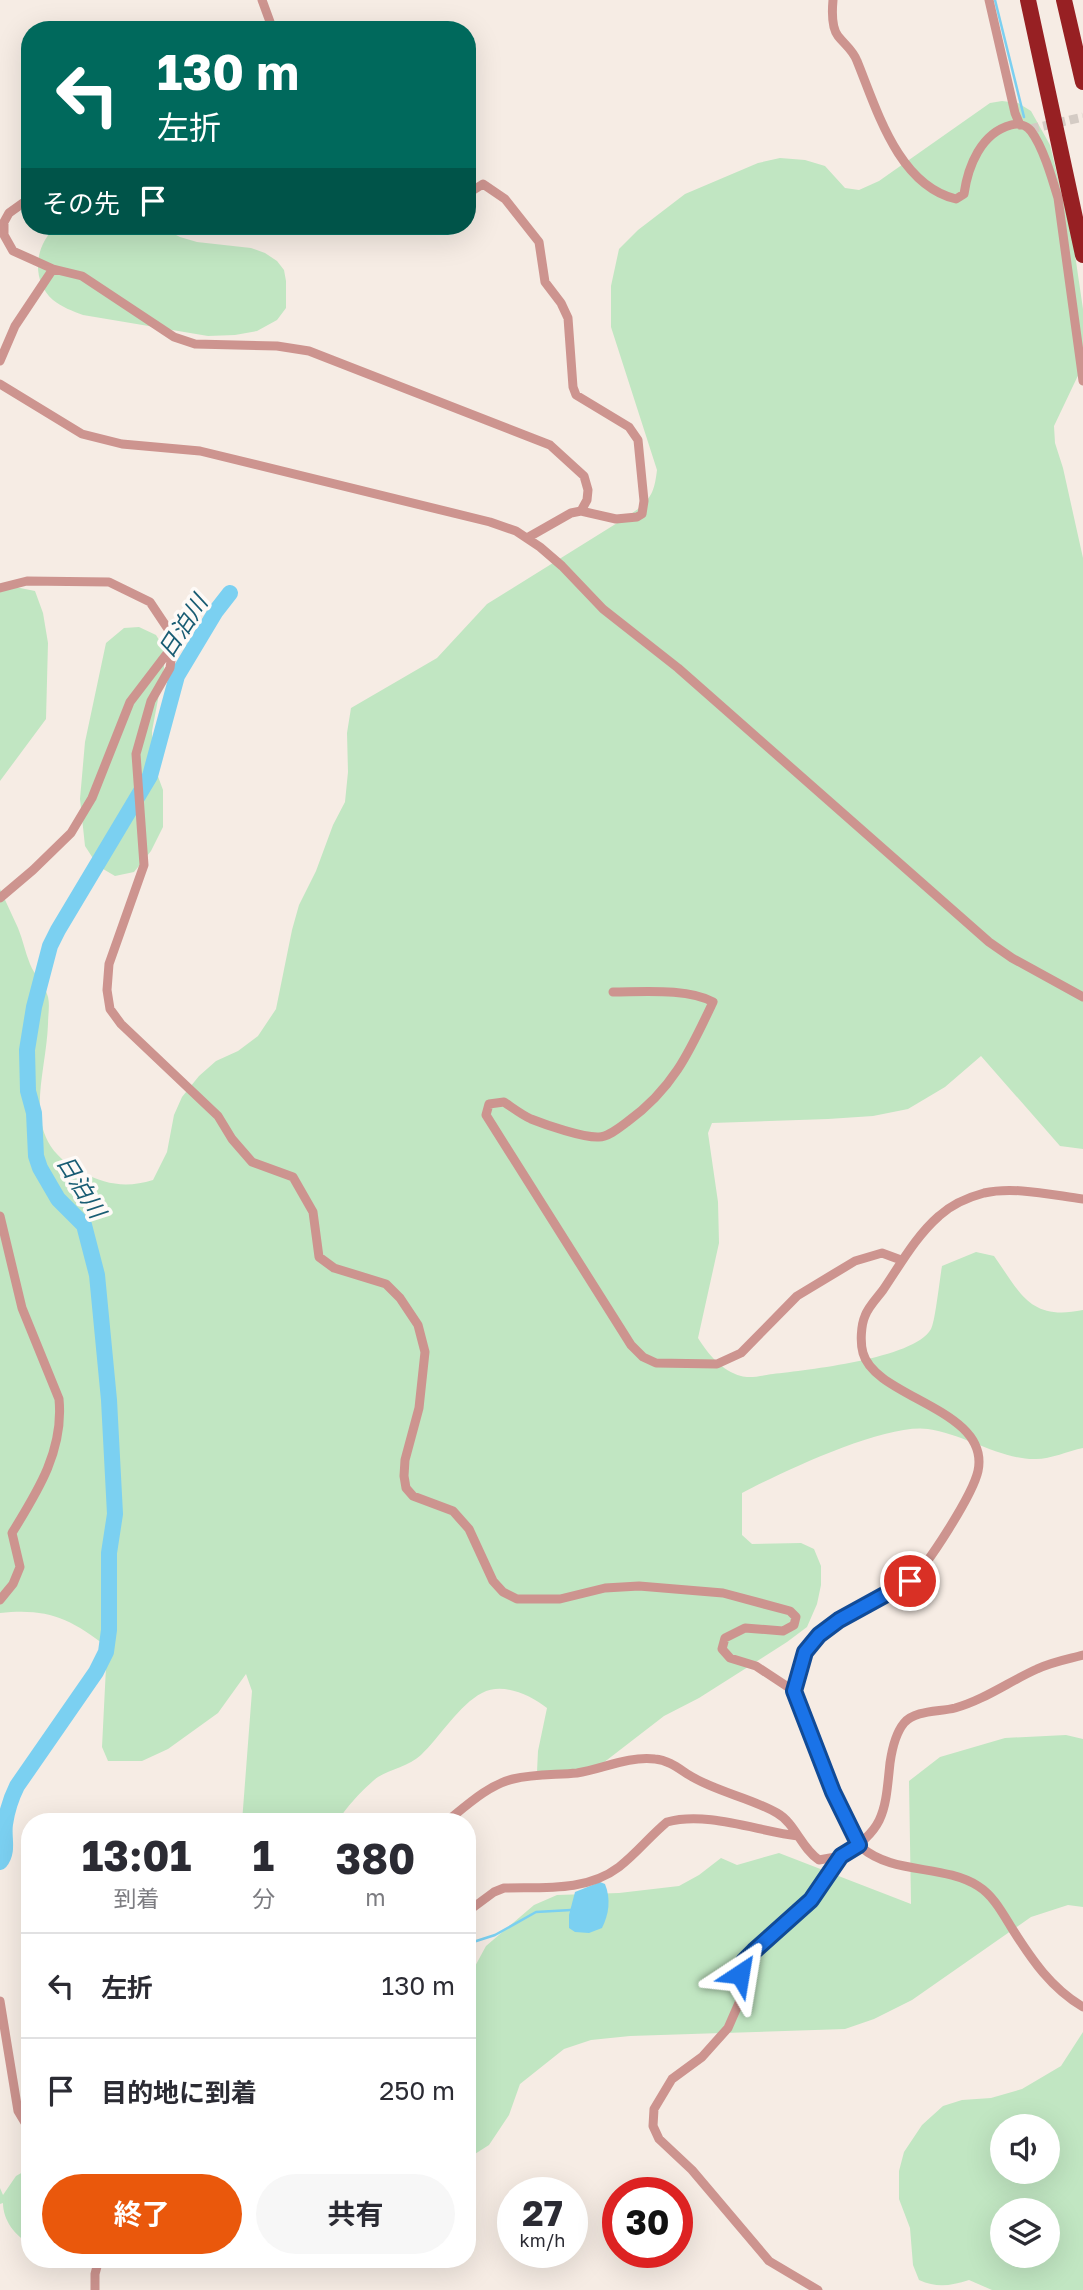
<!DOCTYPE html>
<html lang="ja">
<head>
<meta charset="utf-8">
<style>
  :root { --surface:#fff; --page:#f7f7f7; --text:#2b2b33; --muted:#7c7c81; --line:#e1e1e2; --accent:#ea580c }
  body { margin:0; font-family:"Golos Text","Noto Sans JP",sans-serif; background:var(--page); color:var(--text); height:100vh; display:flex; flex-direction:column; font-size:26px; white-space:nowrap }
  * { box-sizing:border-box; margin:0 }
  p { font-size:23px; color:var(--muted) }
  .icon { flex:none; width:38px; height:38px; fill:none; stroke:currentColor; stroke-width:2; stroke-linecap:round; stroke-linejoin:round }
  .map { position:relative; flex:1; overflow:hidden }
  .details { position:absolute; left:21px; top:1813px; width:455px; height:455px; display:flex; flex-direction:column; background:var(--surface); border-radius:28px; box-shadow:0 7px 28px #0002 }
  .details>* { flex:none }
  .hud { position:absolute; left:21px; top:21px; width:455px; height:214px; border-radius:28px; box-shadow:0 7px 28px #0002; background:#00695c; color:#fff; overflow:hidden }
  .fabs { position:absolute; left:990px; top:2114px; display:grid; gap:14px }
  .fabs a { display:grid; place-items:center; width:70px; height:70px; border-radius:50%; background:var(--surface); box-shadow:0 7px 28px #0002; font-size:35px }
  .speed { position:absolute; left:497px; top:2177px; display:flex; gap:14px; font-size:35px; font-weight:700; text-align:center }
  .speed>* { display:grid; place-content:center; width:91px; height:91px; border-radius:50%; background:var(--surface); box-shadow:0 7px 28px #0002; line-height:1 }
  .speed small { font-size:18px; font-weight:400 }
  .speed .limit { border:10px solid #d22; background:#fff; color:#111 }
  .pin { position:absolute; display:grid; place-items:center; width:60px; height:60px; color:#fff; margin:-30px; border:4px solid #fff; border-radius:50%; box-shadow:0 2px 7px #0007 }
  .me { position:absolute; width:77px; margin:-38px; rotate:33deg; stroke-linejoin:round; filter:drop-shadow(0 0 5px #0008) }
  .turn { display:flex; align-items:center; gap:24px; height:147px; padding:0 21px; font-size:32px }
  .turn .icon { width:91px; height:91px; stroke-width:2.5 }
  .turn b { display:block; font-size:49px; line-height:60px }
  .then { display:flex; align-items:center; height:66px; padding:0 21px; background:#0003; gap:14px; font-size:26px }
  .eta { display:flex; justify-content:space-evenly; align-items:center; height:119px; text-align:center }
  .eta b { font-size:42px; font-weight:700; line-height:49px }
  .primary-button { display:flex; gap:14px; margin-top:auto; padding:14px 21px }
  .primary-button a { flex:1; height:80px; border-radius:42px; background:var(--accent); color:#fff; font-size:28px; font-weight:700; line-height:80px; text-align:center }
  .primary-button a+a { background:var(--page); color:var(--text) }
  ul { padding:0; list-style:none }
  li { display:flex; align-items:center; gap:21px; height:105px; padding:0 21px; border-top:2px solid var(--line) }
  li div { flex:1 }
  li b { display:block; font-size:26px }
  li em { font-style:normal }
  .map>svg:first-child { display:block }
  .green { fill:#c1e6c2; fill-rule:evenodd }
  .water { fill:#7bd0f1 }
  .lines { fill:none; stroke-linecap:round; stroke-linejoin:round }
  .stream { stroke:#7bd0f1; stroke-width:2.5 }
  .river { stroke:#7bd0f1; stroke-width:16 }
  .street-tunnel { stroke:#d4cbc4; stroke-width:9; stroke-dasharray:9 4.5; stroke-linecap:butt }
  .street { stroke:#cd948f; stroke-width:9 }
  .highway { stroke:#972023; stroke-width:16 }
  .route-casing { stroke:#114b97; stroke-width:18 }
  .route { stroke:#1a73e8; stroke-width:12 }
  .labels { text-anchor:middle; dominant-baseline:central; stroke-width:7; stroke-linejoin:round; paint-order:stroke }
  .water-label { font-size:23px; font-style:italic; fill:#185c73; stroke:#fefaf7 }
</style>
</head>
<body>
<div class="map">
<svg width="1083" height="2290" viewBox="0 0 1083 2290">
  <rect width="100%" height="100%" fill="#f6ece4"/>
  <path class="green" d="M 1002,101 L 1018,103 L 1031,111 L 1050,145 L 1073,241 L 1083,309 L 1083,365 L 1054,426 L 1055,443 L 1063,468 L 1083,558 L 1083,1149 L 1060,1146 L 981,1056 L 945,1087 L 908,1109 L 873,1116 L 828,1119 L 712,1123 L 708,1133 L 718,1202 L 719,1243 L 698,1338 C 708,1354 722,1371 741,1376 C 750,1379 764,1375 773,1374 C 806,1370 914,1359 931,1329 C 935,1323 940,1277 942,1266 L 976,1252 L 994,1256 C 1021,1294 1030,1321 1083,1310 L 1083,1448 C 1068,1451 1051,1459 1036,1459 C 1001,1460 964,1434 928,1429 C 885,1423 782,1472 742,1493 L 742,1535 L 752,1544 L 801,1543 L 814,1549 L 821,1566 L 821,1585 L 817,1604 L 807,1627 L 787,1642 L 699,1698 L 664,1716 L 594,1770 L 547,1779 L 537,1772 L 538,1751 L 547,1708 C 530,1695 503,1682 482,1693 C 460,1704 439,1738 421,1755 C 409,1766 391,1769 378,1777 C 367,1785 343,1810 338,1822 L 242,1822 L 252,1691 L 246,1674 L 218,1713 L 168,1749 L 142,1761 L 108,1761 L 102,1747 L 107,1647 C 70,1618 47,1608 0,1613 L 0,889 C 6,902 12,915 18,928 C 23,940 25,952 30,964 C 34,975 45,985 48,997 C 50,1005 48,1015 48,1024 C 46,1080 17,1140 82,1172 C 106,1185 127,1188 153,1180 L 167,1152 L 174,1115 L 182,1097 L 199,1076 L 216,1061 L 238,1051 L 258,1036 L 276,1009 L 292,930 L 299,905 L 316,871 L 333,825 L 345,802 L 348,772 L 347,733 L 351,708 L 437,658 L 487,604 L 630,515 C 650,500 654,495 657,470 L 611,327 L 611,286 L 619,249 L 638,230 L 685,194 L 758,163 L 780,158 L 805,160 L 825,166 L 845,188 L 859,190 L 879,181 L 990,103 Z
    M 57,226 L 158,226 L 180,237 L 197,242 L 251,248 L 265,253 L 277,261 L 284,270 L 286,281 L 286,308 L 277,320 L 257,331 L 235,335 L 208,336 L 83,315 C 72,311 62,307 53,300 C 30,279 35,244 57,226 Z
    M 0,584 L 35,591 L 43,613 L 48,643 L 46,719 L 0,781 Z
    M 139,627 L 156,635 L 164,648 L 164,668 L 152,731 L 153,763 L 163,790 L 163,827 L 151,851 L 134,872 L 115,876 L 98,866 L 85,846 L 80,799 L 85,742 L 106,643 L 124,628 Z
    M 1066,1735 L 1083,1739 L 1083,1907 L 1068,1905 L 1031,1917 L 912,2000 L 874,2019 L 845,2029 L 630,2036 L 591,2040 L 564,2049 L 520,2084 L 509,2115 L 489,2145 L 467,2159 L 467,1981 L 486,1946 L 534,1905 L 557,1895 L 619,1893 L 679,1886 L 699,1875 L 721,1858 L 737,1865 L 779,1853 L 911,1904 L 909,1781 L 940,1757 L 1005,1738 Z
    M 1083,2032 L 1083,2290 L 992,2290 L 969,2280 C 950,2286 937,2288 919,2280 L 913,2265 L 910,2228 L 899,2199 L 899,2171 L 904,2152 L 922,2125 L 943,2106 L 962,2100 L 991,2098 L 1022,2089 L 1061,2066 ZM 1048,2126 L 1048,2172 L 1003,2172 L 1003,2126 ZM 1048,2210 L 1048,2256 L 1003,2256 L 1003,2210 Z
    M 30,2168 L 30,2244 C 15,2236 3,2220 3,2203 L 0,2204 L 0,2188 L 3,2195 L 16,2176 Z"/>
  <path class="water" d="M 600,1882 L 605,1884 C 611,1899 609,1914 602,1928 L 589,1933 L 575,1932 L 569,1928 L 569,1915 L 575,1892 Z"/>
  <g class="lines">
    <path class="stream" d="M 995,0 L 1024,117
      M 467,1944 L 495,1935 L 536,1912 L 571,1910"/>
    <path class="river" d="M 0,1862 C 9,1851 3,1838 5,1824 C 7,1811 11,1798 17,1786 L 96,1672 L 106,1652 L 109,1630 L 109,1553 L 115,1514 L 109,1400 L 97,1275 L 84,1225 L 58,1199 L 40,1168 L 36,1156 L 34,1113 L 28,1091 L 27,1050 L 34,1007 L 50,946 L 58,930 L 150,776 L 177,676 L 216,611 L 230,593"/>
    <path class="street-tunnel" d="M 1030,129 L 1083,117"/>
    <path class="street" d="M 262,0 L 273,30
      M 833,0 C 832,11 831,27 838,36 C 845,45 853,50 857,61 C 877,110 898,185 956,199 L 964,194 C 968,166 981,133 1011,125 C 1018,123 1026,125 1031,131 C 1043,147 1052,178 1058,198 L 1083,381
      M 989,0 L 1015,113 L 1020,125
      M 467,194 L 483,184 L 505,199 L 539,242 L 545,282 L 561,303 L 568,318 L 573,387 L 576,395 L 629,427 L 638,440 L 644,501 L 642,514 L 637,517 L 616,519 L 581,511 L 571,513 L 527,538
      M 30,198 L 9,213 L 4,222 L 4,235 L 13,251 L 53,269 L 82,276 L 174,337 L 195,344 L 277,346 L 309,351 L 550,445 L 584,476 L 588,490 L 587,500 L 581,511
      M 0,361 L 15,326 L 53,269
      M 0,384 L 82,434 L 122,444 L 200,451 L 490,522 L 516,531 L 540,547 L 562,566 L 603,609 L 678,668 L 989,942 L 1012,958 L 1083,997
      M 0,588 L 27,581 L 109,582 L 150,602 L 172,635 L 173,646 L 170,668 L 151,701 L 136,754 L 144,865 L 109,964 L 107,990 L 110,1009 L 121,1024 L 218,1116 L 232,1139 L 252,1162 L 293,1177 L 313,1212 L 319,1257 L 334,1268 L 386,1284 L 400,1298 L 418,1325 L 425,1352 L 419,1408 L 405,1460 L 404,1476 L 406,1488 L 413,1496 L 453,1511 L 469,1529 L 493,1581 L 503,1592 L 517,1599 L 560,1599 L 605,1588 L 639,1586 L 723,1593 L 790,1611 L 796,1617 L 794,1625 L 783,1631 L 745,1628 L 725,1638 L 722,1649 L 730,1658 L 756,1666 L 794,1691
      M 0,898 L 33,870 L 71,833 L 92,798 L 130,702 L 172,647
      M 613,992 C 642,992 688,988 713,1002 C 690,1051 673,1089 627,1122 C 619,1128 608,1137 599,1137 C 584,1138 546,1125 531,1119 C 522,1115 513,1108 504,1102 L 489,1104 L 486,1115 L 631,1345 L 643,1357 L 656,1363 L 717,1364 L 741,1353 L 797,1296 L 855,1261 L 882,1253 L 901,1260
      M 1083,1199 C 1052,1195 1014,1186 984,1193 C 969,1197 951,1205 939,1216 C 916,1236 900,1265 883,1290 C 877,1298 868,1307 865,1316 C 861,1325 860,1343 863,1353 C 875,1398 991,1409 978,1471 C 973,1494 927,1567 909,1582 C 869,1613 811,1617 798,1674 C 796,1680 794,1687 794,1692 C 797,1713 811,1737 819,1757 C 826,1774 849,1836 861,1847 C 893,1875 943,1864 978,1886 C 994,1896 1003,1914 1013,1930 C 1032,1960 1051,1988 1083,2007
      M 0,1216 L 22,1308 L 59,1399 C 64,1450 38,1491 12,1533 L 20,1567 L 13,1584 L 0,1600
      M 446,1822 C 466,1806 488,1785 513,1779 C 534,1774 556,1775 577,1773 C 603,1769 627,1756 655,1759 C 668,1760 678,1768 689,1775 C 716,1792 749,1797 777,1813 C 795,1823 801,1848 819,1860 L 841,1856 L 811,1900 L 769,1936 L 744,1961 L 740,1974 L 742,1996 L 728,2028 L 702,2057 L 672,2079 L 654,2109 L 653,2126 L 659,2139 L 692,2170 L 769,2261 L 818,2290
      M 841,1856 C 886,1830 885,1810 890,1763 C 892,1749 895,1734 904,1723 C 915,1710 939,1712 955,1708 C 984,1700 1010,1681 1037,1669 C 1051,1662 1068,1659 1083,1655
      M 467,1912 L 494,1892 L 504,1888 C 543,1887 586,1892 619,1867 C 637,1853 650,1836 667,1822 C 707,1811 757,1831 798,1836
      M 0,2001 L 18,2111 L 30,2131
      M 95,2290 L 95,2274 L 99,2259"/>
    <path class="highway" d="M 1028,0 L 1083,255
      M 1064,0 L 1083,82"/>
  </g>
  <g class="lines">
    <g class="route-casing">
      <path id="route" d="M 740,1974 L 744,1961 L 754,1951 L 811,1900 L 841,1856 L 859,1845 L 833,1792 L 794,1691 L 805,1652 L 819,1635 L 839,1620 L 910,1581"/>
    </g>
    <use href="#route" class="route"/>
  </g>
  <g class="labels">
    <g class="water-label">
      <text transform="translate(182 626) rotate(-57)">日泊川</text>
      <text transform="translate(82 1186) rotate(58)">日泊川</text>
    </g>
  </g>
</svg>
<div class="fabs">
<a><svg class="icon" aria-label="sound" viewBox="0 0 24 24"><path d="M4 9h4l5-4v14l-5-4H4zM17 9q2 3 0 6"/></svg></a>
<a><svg class="icon" aria-label="layers" viewBox="0 0 24 24"><path d="M12 4l9 5-9 5-9-5zM3 14l9 5 9-5"/></svg></a>
</div>
<div class="speed"><div>27<small>km/h</small></div><div class="limit">30</div></div>
<div class="pin" style="left:910px;top:1581px;background:#d93025"><svg class="icon" aria-label="arrive" viewBox="0 0 24 24"><path d="M6 21V4h12l-3 4 3 4H6"/></svg></div>
<svg class="me" style="left:740px;top:1974px" viewBox="-20 -20 40 40"><path d="M0-17L14 15 0 8-14 15z" fill="#1a73e8" stroke="#fff" stroke-width="4"/></svg>
<div class="hud">
<div class="turn"><svg class="icon" aria-label="left" viewBox="0 0 24 24"><path d="M17 20v-9H6M10 6l-5 5 5 5"/></svg><div><b>130 m</b>左折</div></div>
<div class="then">その先<svg class="icon" aria-label="arrive" viewBox="0 0 24 24"><path d="M6 21V4h12l-3 4 3 4H6"/></svg></div>
</div>
<section class="details">
<div class="eta">
<div><b>13:01</b><p>到着</p></div>
<div><b>1</b><p>分</p></div>
<div><b>380</b><p>m</p></div>
</div>
<ul>
<li><svg class="icon" aria-label="left" viewBox="0 0 24 24"><path d="M17 20v-9H6M10 6l-5 5 5 5"/></svg><div><b>左折</b></div><em>130 m</em></li>
<li><svg class="icon" aria-label="arrive" viewBox="0 0 24 24"><path d="M6 21V4h12l-3 4 3 4H6"/></svg><div><b>目的地に到着</b></div><em>250 m</em></li>
</ul>
<div class="primary-button"><a>終了</a><a>共有</a></div>
</section>
</div>
</body>
</html>
